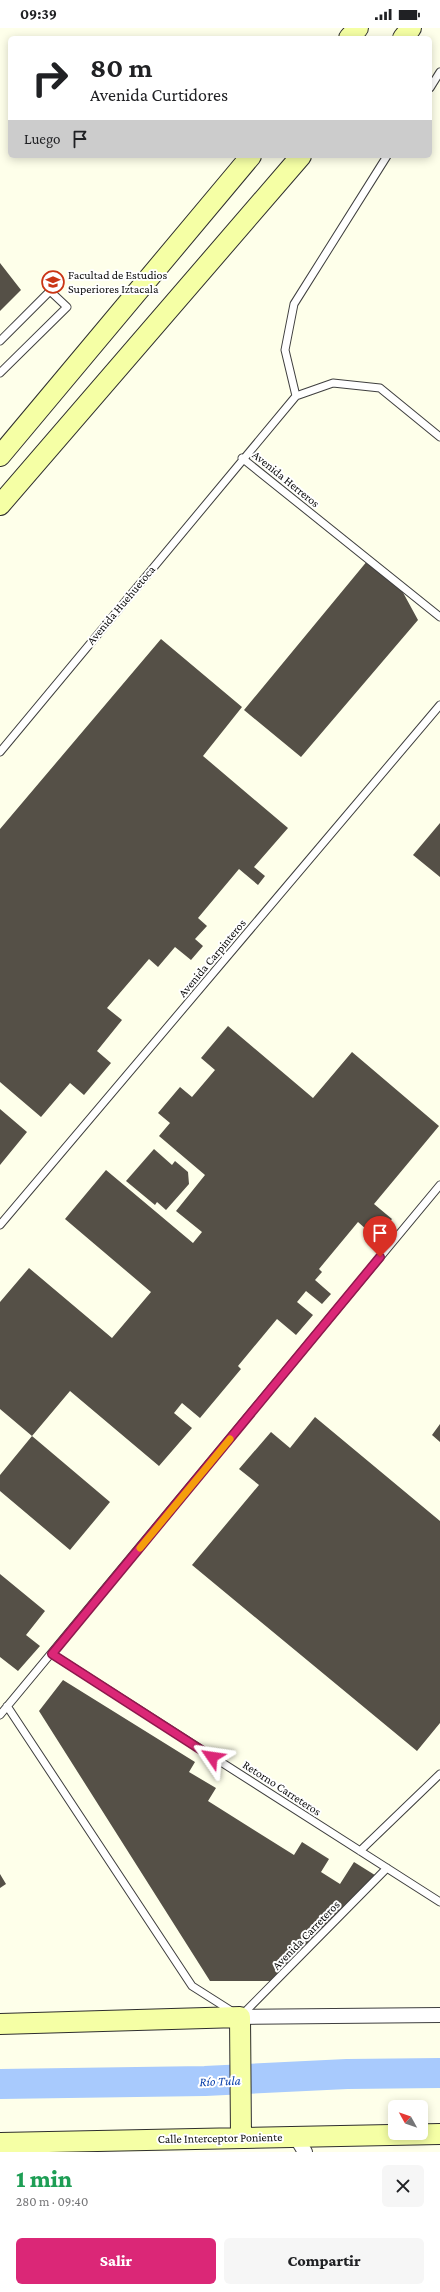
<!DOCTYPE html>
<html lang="es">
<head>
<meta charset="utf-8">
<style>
  :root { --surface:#fff; --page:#f6f6f6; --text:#202124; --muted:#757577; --accent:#db2777 }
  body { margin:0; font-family:"Crimson Pro",serif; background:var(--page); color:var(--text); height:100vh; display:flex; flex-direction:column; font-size:15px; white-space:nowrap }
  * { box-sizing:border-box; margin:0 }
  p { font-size:13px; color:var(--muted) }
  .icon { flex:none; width:22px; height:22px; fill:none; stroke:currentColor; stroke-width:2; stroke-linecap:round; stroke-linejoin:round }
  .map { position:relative; height:2124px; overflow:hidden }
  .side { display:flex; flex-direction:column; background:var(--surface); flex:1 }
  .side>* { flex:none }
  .hud { position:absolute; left:8px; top:8px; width:424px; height:122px; border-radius:6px; box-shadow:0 2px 10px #0003; background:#fff; color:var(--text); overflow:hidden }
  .needle { width:26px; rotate:310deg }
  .controls { position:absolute; left:388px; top:2072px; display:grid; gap:8px }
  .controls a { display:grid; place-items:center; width:40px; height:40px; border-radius:6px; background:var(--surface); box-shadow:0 2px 10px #0003; font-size:20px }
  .pin { position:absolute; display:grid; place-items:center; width:34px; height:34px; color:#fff; margin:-41px -17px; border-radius:50% 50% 50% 0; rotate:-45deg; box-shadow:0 0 4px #0007 }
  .pin .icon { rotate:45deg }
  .me { position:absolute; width:44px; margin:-22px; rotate:302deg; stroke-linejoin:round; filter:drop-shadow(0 0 3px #0008) }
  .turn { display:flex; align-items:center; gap:14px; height:84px; padding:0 16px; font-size:18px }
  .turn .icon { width:52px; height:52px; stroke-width:2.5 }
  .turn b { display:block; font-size:28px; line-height:34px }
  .then { display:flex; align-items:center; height:38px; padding:0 16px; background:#0003; gap:8px; font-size:15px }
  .round { display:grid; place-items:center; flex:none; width:42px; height:42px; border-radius:6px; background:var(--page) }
  .head { display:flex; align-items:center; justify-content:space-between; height:68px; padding:0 16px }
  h1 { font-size:24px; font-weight:800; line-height:30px; color:#1e9e55 }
  .cta { display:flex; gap:8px; margin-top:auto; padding:8px 16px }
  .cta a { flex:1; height:46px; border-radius:6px; background:var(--accent); color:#fff; font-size:16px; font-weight:800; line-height:46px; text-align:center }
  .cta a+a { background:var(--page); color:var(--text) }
  .status { display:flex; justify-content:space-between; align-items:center; height:28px; padding:0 20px; background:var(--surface); direction:ltr }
  .status svg { height:11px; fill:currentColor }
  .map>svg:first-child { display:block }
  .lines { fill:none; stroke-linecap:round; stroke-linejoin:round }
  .river { stroke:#a8cafd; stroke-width:30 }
  .building { fill:#555047 }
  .service-casing { stroke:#3f3f3f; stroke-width:9 }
  .minor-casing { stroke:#3f3f3f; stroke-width:16 }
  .secondary-casing { stroke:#2e2e2e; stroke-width:22 }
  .service { stroke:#fff; stroke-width:7 }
  .minor { stroke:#fff; stroke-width:14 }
  .secondary { stroke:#f5ffa5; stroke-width:20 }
  .route-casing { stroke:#8e194d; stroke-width:10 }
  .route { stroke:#db2777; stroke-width:7 }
  .slow { stroke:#f59e0b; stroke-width:7 }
  .labels { text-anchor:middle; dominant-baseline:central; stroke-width:4; stroke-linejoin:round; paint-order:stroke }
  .poi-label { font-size:12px; fill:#0c0c0c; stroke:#fff; text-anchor:start }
  .street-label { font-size:12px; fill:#0c0c0c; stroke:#fff }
  .water-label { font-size:13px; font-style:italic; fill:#083faa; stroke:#fff }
</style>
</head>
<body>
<div class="status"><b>09:39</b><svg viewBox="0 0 49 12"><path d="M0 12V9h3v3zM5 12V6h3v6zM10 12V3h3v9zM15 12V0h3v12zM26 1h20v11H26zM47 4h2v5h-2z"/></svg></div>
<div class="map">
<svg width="440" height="2124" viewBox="0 0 440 2124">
  <rect width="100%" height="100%" fill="#feffea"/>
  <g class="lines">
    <path class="river" d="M 0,2056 L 205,2053 L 347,2046 L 440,2045"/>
  </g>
  <path class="building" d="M 0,235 L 21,262 L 0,283 Z
    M 368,532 L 400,559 L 418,592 L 301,729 L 244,682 Z
    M 161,611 L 242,679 L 203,728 L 288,800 L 254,839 L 265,848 L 258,857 L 239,841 L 198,890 L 207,898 L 195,911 L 203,918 L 191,932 L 175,919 L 158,939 L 149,931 L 107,980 L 122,992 L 97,1023 L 111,1035 L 84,1067 L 70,1055 L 41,1089 L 0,1054 L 0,801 Z
    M 440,795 L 440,849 L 413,827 Z
    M 228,998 L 313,1070 L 352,1024 L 439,1098 L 374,1176 L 392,1191 L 376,1210 L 358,1194 L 319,1241 L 322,1244 L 315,1252 L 331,1266 L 322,1276 L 306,1263 L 297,1274 L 313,1287 L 296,1307 L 277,1291 L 238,1338 L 241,1341 L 200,1390 L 182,1375 L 174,1385 L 192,1400 L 159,1438 L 70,1363 L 32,1408 L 0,1381 L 0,1274 L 29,1240 L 112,1310 L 151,1264 L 65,1191 L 106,1142 L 193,1215 L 202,1204 L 176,1183 L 205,1147 L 159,1108 L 170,1095 L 158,1085 L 180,1059 L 192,1069 L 215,1042 L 201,1030 Z
    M 0,1081 L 27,1104 L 0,1137 Z
    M 154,1121 L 172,1137 L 175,1133 L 188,1144 L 189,1156 L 166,1182 L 157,1174 L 155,1177 L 126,1153 Z
    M 315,1389 L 440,1493 L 440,1695 L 417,1723 L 192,1537 L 259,1457 L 239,1441 L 271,1404 L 290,1420 Z
    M 440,1396 L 440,1414 L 432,1407 Z
    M 32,1408 L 110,1474 L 70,1522 L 0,1463 L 0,1447 Z
    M 0,1546 L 45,1583 L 26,1607 L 40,1618 L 18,1643 L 0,1629 Z
    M 63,1652 L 195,1734 L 189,1744 L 216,1760 L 208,1773 L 294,1827 L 302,1814 L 329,1831 L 321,1844 L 340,1856 L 354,1834 L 378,1849 L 275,1953 L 210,1953 L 39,1683 Z
    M 0,1846 L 6,1856 L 0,1860 Z"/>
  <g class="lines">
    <g class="service-casing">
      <path id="service" d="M 430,60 L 440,44
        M 0,313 L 50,263 L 67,279 L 0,345
        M 296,368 L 285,322 L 294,276 L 387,128
        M 242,430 L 440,589
        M 0,724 L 296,368 L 333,355 L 380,360 L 440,409
        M 0,1197 L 440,677
        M 52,1626 L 440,1874
        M 7,1678 L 192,1958 L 233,1984
        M 0,1687 L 440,1157
        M 360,1823 L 440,1746
        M 241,1988 L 387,1840"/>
    </g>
    <g class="minor-casing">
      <path id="minor" d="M 240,1989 L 440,1987
        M 296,2109 L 305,2124"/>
    </g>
    <g class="secondary-casing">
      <path id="secondary" d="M 349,10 L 358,0
        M 403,10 L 411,0
        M 0,428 L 251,128
        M 0,477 L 301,128
        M 0,1996 L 240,1989 L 241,2109
        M 0,2115 L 440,2106"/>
    </g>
    <use href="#service" class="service"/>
    <use href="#minor" class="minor"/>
    <use href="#secondary" class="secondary"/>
  </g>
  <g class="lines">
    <g class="route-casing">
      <path id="route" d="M 212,1729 L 52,1626 L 380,1229"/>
    </g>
    <use href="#route" class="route"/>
    <path class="slow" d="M 140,1520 L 230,1411"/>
  </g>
  <defs>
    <g id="university-ring" transform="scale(1.15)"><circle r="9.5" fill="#fff" stroke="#ca3515" stroke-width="1.5"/><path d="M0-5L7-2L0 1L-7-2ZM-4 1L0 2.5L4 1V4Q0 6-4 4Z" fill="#ca3515"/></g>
  </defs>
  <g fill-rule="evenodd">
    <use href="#university-ring" x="53" y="254"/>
  </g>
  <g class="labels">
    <g class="poi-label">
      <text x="68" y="247">Facultad de Estudios<tspan x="68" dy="14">Superiores Iztacala</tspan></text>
    </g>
    <g class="street-label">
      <text transform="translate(286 451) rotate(39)">Avenida Herreros</text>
      <text transform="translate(121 577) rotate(-50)">Avenida Huehuetoca</text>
      <text transform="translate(212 930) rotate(-50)">Avenida Carpinteros</text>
      <text transform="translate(282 1760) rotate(33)">Retorno Carreteros</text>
      <text transform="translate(306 1907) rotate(-46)">Avenida Carreteros</text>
      <text transform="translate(220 2110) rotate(-1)">Calle Interceptor Poniente</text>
    </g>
    <g class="water-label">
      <text transform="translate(220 2053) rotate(-2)">Río Tula</text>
    </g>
  </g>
</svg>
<div class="controls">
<a><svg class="needle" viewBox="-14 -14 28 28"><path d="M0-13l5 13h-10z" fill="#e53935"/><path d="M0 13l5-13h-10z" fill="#757577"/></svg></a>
</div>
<div class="pin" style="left:380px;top:1229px;background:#d93025"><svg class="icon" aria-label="arrive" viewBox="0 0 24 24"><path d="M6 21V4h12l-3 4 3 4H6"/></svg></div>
<svg class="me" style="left:212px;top:1729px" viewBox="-20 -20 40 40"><path d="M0-17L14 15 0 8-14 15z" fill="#db2777" stroke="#fff" stroke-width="4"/></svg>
<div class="hud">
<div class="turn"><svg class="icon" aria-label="right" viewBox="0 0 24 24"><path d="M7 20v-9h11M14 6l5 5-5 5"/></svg><div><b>80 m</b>Avenida Curtidores</div></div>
<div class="then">Luego<svg class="icon" aria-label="arrive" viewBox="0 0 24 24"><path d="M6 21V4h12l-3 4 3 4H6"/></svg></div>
</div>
</div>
<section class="side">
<div class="head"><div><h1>1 min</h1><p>280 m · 09:40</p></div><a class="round"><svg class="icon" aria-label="close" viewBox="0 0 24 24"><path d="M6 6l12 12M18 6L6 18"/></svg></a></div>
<div class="cta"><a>Salir</a><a>Compartir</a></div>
</section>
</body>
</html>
